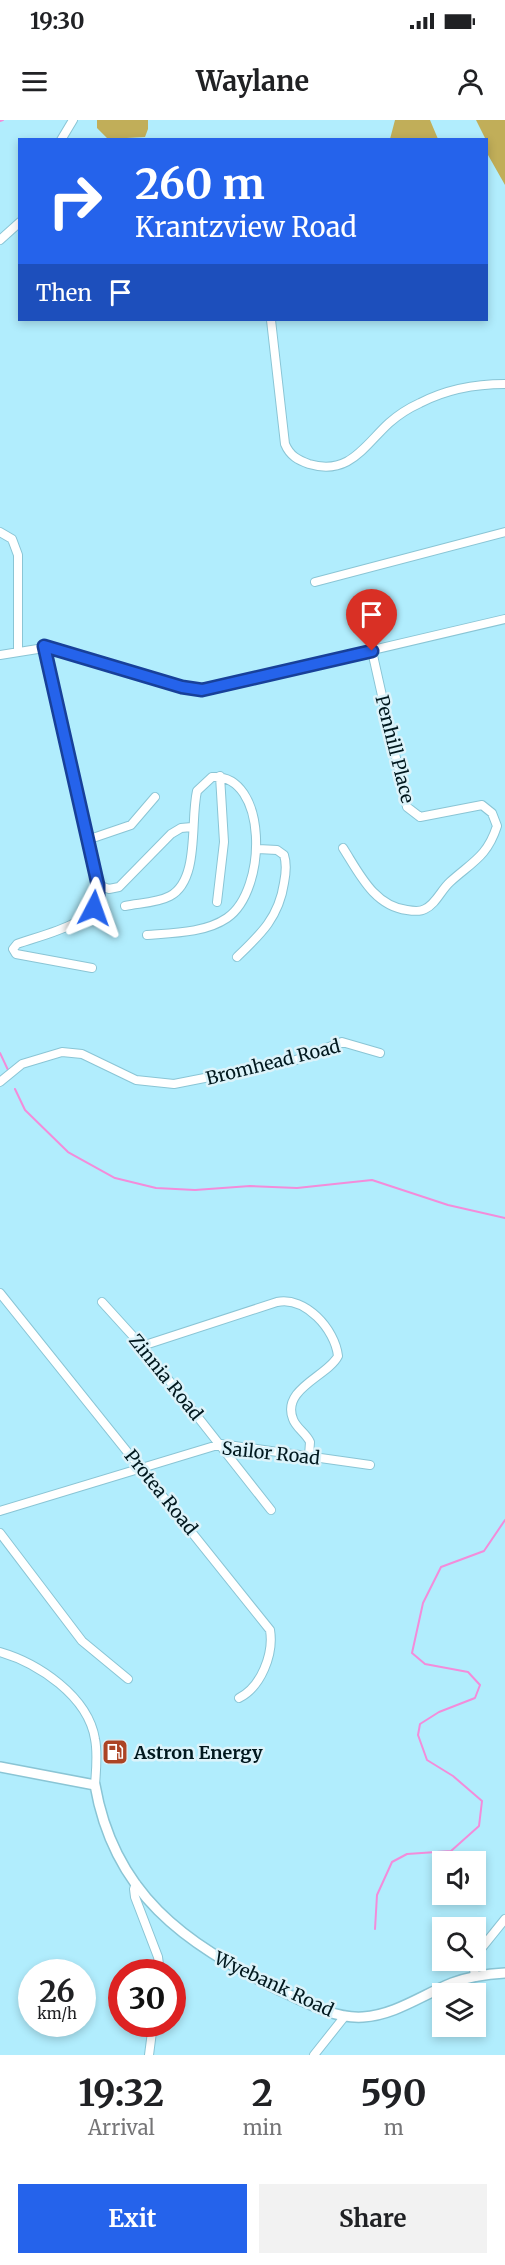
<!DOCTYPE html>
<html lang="en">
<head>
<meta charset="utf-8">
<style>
  :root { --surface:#fff; --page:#f2f2f2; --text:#202124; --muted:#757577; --accent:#2563eb }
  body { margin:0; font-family:Merriweather,serif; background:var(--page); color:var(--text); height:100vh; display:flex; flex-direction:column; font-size:22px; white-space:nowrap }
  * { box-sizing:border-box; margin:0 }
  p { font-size:20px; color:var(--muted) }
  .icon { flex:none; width:33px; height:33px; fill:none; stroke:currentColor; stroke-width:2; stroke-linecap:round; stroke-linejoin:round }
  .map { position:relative; height:1935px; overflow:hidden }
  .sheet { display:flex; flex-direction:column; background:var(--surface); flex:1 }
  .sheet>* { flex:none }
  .guide { position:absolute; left:18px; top:18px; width:470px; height:183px; border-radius:0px; box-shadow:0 3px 9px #0003; background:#2563eb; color:#fff; overflow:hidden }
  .buttons { position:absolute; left:432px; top:1731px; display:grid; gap:12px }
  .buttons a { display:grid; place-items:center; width:54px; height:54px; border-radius:0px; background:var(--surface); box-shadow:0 3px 9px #0003; font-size:30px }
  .speed { position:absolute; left:18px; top:1839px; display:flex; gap:12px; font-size:30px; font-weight:700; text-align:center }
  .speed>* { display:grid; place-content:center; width:78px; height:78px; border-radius:50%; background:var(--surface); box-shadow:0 3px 9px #0003; line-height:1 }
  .speed small { font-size:15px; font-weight:400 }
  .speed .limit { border:9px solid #d22; background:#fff; color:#111 }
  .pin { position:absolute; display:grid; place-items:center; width:51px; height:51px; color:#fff; margin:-62px -26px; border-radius:50% 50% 50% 0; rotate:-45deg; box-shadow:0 0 6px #0007 }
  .pin .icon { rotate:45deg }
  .me { position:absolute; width:66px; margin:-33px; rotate:4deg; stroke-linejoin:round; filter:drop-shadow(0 0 4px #0008) }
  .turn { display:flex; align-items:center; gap:21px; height:126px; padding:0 18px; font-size:27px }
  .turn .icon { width:78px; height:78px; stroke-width:2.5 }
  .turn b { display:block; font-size:42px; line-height:51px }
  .then { display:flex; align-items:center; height:57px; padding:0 18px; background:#0003; gap:12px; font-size:22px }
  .eta { display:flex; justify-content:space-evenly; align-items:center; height:102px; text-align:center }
  .eta b { font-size:36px; font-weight:700; line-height:42px }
  .primary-button { display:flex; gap:12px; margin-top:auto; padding:12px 18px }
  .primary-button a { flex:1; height:69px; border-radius:0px; background:var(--accent); color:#fff; font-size:24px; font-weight:700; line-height:69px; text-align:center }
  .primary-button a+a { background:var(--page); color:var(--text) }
  .status { display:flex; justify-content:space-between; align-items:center; height:42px; padding:0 30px; background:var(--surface); direction:ltr }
  .status svg { height:16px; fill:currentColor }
  header { display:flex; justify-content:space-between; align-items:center; height:78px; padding:0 18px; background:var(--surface); font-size:27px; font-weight:700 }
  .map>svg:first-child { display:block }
  .green { fill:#c1ae59 }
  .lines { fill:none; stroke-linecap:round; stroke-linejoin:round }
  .stream { stroke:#f38cda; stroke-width:2 }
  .minor-casing { stroke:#8ac5d5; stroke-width:10 }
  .major-casing { stroke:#8ac5d5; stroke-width:12 }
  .minor { stroke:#fff; stroke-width:8 }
  .major { stroke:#fff; stroke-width:9 }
  .route-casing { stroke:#184099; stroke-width:15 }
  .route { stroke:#2563eb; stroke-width:10 }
  .labels { text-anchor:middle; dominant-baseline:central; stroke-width:5; stroke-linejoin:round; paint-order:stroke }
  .street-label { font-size:18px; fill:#01181e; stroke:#dcf3fa }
  .poi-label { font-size:18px; font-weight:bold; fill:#01181e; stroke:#dcf3fa; text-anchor:start }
</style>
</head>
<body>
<div class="status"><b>19:30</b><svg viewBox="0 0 49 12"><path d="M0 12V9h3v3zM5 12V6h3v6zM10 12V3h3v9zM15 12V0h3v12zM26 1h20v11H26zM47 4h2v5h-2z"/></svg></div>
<header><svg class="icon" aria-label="menu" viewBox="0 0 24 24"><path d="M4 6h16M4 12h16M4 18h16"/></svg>Waylane<svg class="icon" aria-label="person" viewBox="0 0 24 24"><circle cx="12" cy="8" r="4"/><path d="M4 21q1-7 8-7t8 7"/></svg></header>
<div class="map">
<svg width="505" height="1935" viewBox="0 0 505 1935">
  <rect width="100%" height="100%" fill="#b1edfd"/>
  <path class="green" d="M 97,0 L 148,0 L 148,9 L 145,17 L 108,19 L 97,8 Z
    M 395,0 L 430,0 L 438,19 L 390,19 Z
    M 476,0 L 505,0 L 505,65 L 488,35 L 486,20 Z"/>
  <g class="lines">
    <path class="stream" d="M 0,1 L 3,0
      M 0,933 L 8,950
      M 15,969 L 25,990 L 68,1032 L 115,1058 L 156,1068 L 195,1070 L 250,1066 L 297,1068 L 372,1060 L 448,1085 L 505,1098
      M 375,1809 L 377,1775 L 392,1742 L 407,1734 L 451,1731 L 479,1706 L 482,1681 L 453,1656 L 427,1640 L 418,1615 L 420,1604 L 439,1592 L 475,1578 L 480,1565 L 468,1552 L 425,1544 L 412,1533 L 423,1483 L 441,1447 L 484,1431 L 505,1400"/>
    <g class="minor-casing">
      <path id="minor" d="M 61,20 L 73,0
        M 0,120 L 20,102
        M 271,200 L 285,324 C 290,336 298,340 309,344 C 349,356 364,326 389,303 C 398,295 409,288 420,283 C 447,269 475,264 505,264
        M 0,412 L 12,419 L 18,435 L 18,531
        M 315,462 L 505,412
        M 44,526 L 99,775 C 95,805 41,815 17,824 L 13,829 L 16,834 L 92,848
        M 0,535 L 50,527 L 182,567 L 202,570 L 505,499
        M 87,720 L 131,705 L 155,677
        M 343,728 C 359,753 374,786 407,790 C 413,791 420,792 425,789 C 436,784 441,770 450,762 C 472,742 487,737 497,706 L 492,693 L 482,685 L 420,697 L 407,687 L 372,531
        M 98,765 L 109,769 L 119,767 L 171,714 L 181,708 L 192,707
        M 217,782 L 224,722 L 220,656
        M 125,786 C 140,783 157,783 170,776 C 200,760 190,701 197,671 L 212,657 C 268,653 268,770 227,798 C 205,813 173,813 147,815
        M 237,837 C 261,814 279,797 284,763 C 286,753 287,744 284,735 L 277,730 L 258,729
        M 0,962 L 22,944 L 62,932 L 82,934 L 136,960 L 174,964 L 296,940 L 342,922 L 380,933
        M 0,1173 L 270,1510 C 274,1534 261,1567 239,1578
        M 102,1182 L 142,1226 L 271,1390
        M 142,1226 L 277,1182 C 305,1176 335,1209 338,1236 C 328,1256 281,1269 293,1299 C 296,1308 306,1313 310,1322 L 309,1336
        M 0,1391 L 221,1324 L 370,1345
        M 0,1413 L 82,1521 L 128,1559
        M 0,1532 C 38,1543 88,1576 95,1619 C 98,1634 96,1650 95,1665
        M 136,1764 L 134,1769 L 135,1777 L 158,1837 L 160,1852
        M 476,1835 L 505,1799
        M 473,1840 L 475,1857
        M 149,1935 L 153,1904
        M 314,1935 L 345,1896"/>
    </g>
    <g class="major-casing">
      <path id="major" d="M 0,1647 L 95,1665 C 114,1774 184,1823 277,1869 C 303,1881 333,1899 363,1897 C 395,1895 422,1875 452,1863 C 468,1857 488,1854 505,1853"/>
    </g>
    <use href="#minor" class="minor"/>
    <use href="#major" class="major"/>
  </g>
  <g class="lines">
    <g class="route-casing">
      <path id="route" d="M 94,788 L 98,782 L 98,765 L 44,526 L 182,567 L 202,570 L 372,531"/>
    </g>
    <use href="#route" class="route"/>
  </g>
  <defs>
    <g id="fuel-square" transform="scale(1.35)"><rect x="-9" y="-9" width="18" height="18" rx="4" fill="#ac4425" stroke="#dcf3fa"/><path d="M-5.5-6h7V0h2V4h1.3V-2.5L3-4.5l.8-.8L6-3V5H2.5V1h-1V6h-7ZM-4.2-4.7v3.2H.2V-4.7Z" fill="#fff"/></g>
  </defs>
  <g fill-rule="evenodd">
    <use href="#fuel-square" x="115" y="1632"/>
  </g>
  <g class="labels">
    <g class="street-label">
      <text transform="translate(395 629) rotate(76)">Penhill Place</text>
      <text transform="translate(273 942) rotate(-14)">Bromhead Road</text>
      <text transform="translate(166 1257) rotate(51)">Zinnia Road</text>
      <text transform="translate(271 1333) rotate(6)">Sailor Road</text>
      <text transform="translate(161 1372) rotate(51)">Protea Road</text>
      <text transform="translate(274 1864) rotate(25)">Wyebank Road</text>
    </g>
    <g class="poi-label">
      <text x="134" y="1632">Astron Energy</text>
    </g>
  </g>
</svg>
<div class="buttons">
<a><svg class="icon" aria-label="sound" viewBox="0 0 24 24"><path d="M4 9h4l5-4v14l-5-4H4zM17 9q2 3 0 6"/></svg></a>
<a><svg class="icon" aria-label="search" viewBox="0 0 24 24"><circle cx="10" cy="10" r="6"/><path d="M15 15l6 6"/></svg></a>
<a><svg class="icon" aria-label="layers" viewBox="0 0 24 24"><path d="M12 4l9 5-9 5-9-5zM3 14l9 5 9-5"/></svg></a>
</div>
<div class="speed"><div>26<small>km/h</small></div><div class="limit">30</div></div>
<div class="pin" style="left:372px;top:531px;background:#d93025"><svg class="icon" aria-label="arrive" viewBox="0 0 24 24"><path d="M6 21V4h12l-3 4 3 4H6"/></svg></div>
<svg class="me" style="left:94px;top:788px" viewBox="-20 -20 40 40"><path d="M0-17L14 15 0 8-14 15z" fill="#2563eb" stroke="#fff" stroke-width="4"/></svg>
<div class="guide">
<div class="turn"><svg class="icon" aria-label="right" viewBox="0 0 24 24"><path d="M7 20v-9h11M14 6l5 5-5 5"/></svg><div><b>260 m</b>Krantzview Road</div></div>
<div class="then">Then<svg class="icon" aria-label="arrive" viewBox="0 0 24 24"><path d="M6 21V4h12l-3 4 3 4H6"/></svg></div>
</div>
</div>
<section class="sheet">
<div class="eta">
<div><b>19:32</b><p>Arrival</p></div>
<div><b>2</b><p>min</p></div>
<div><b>590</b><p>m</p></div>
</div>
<div class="primary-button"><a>Exit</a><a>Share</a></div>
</section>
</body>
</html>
